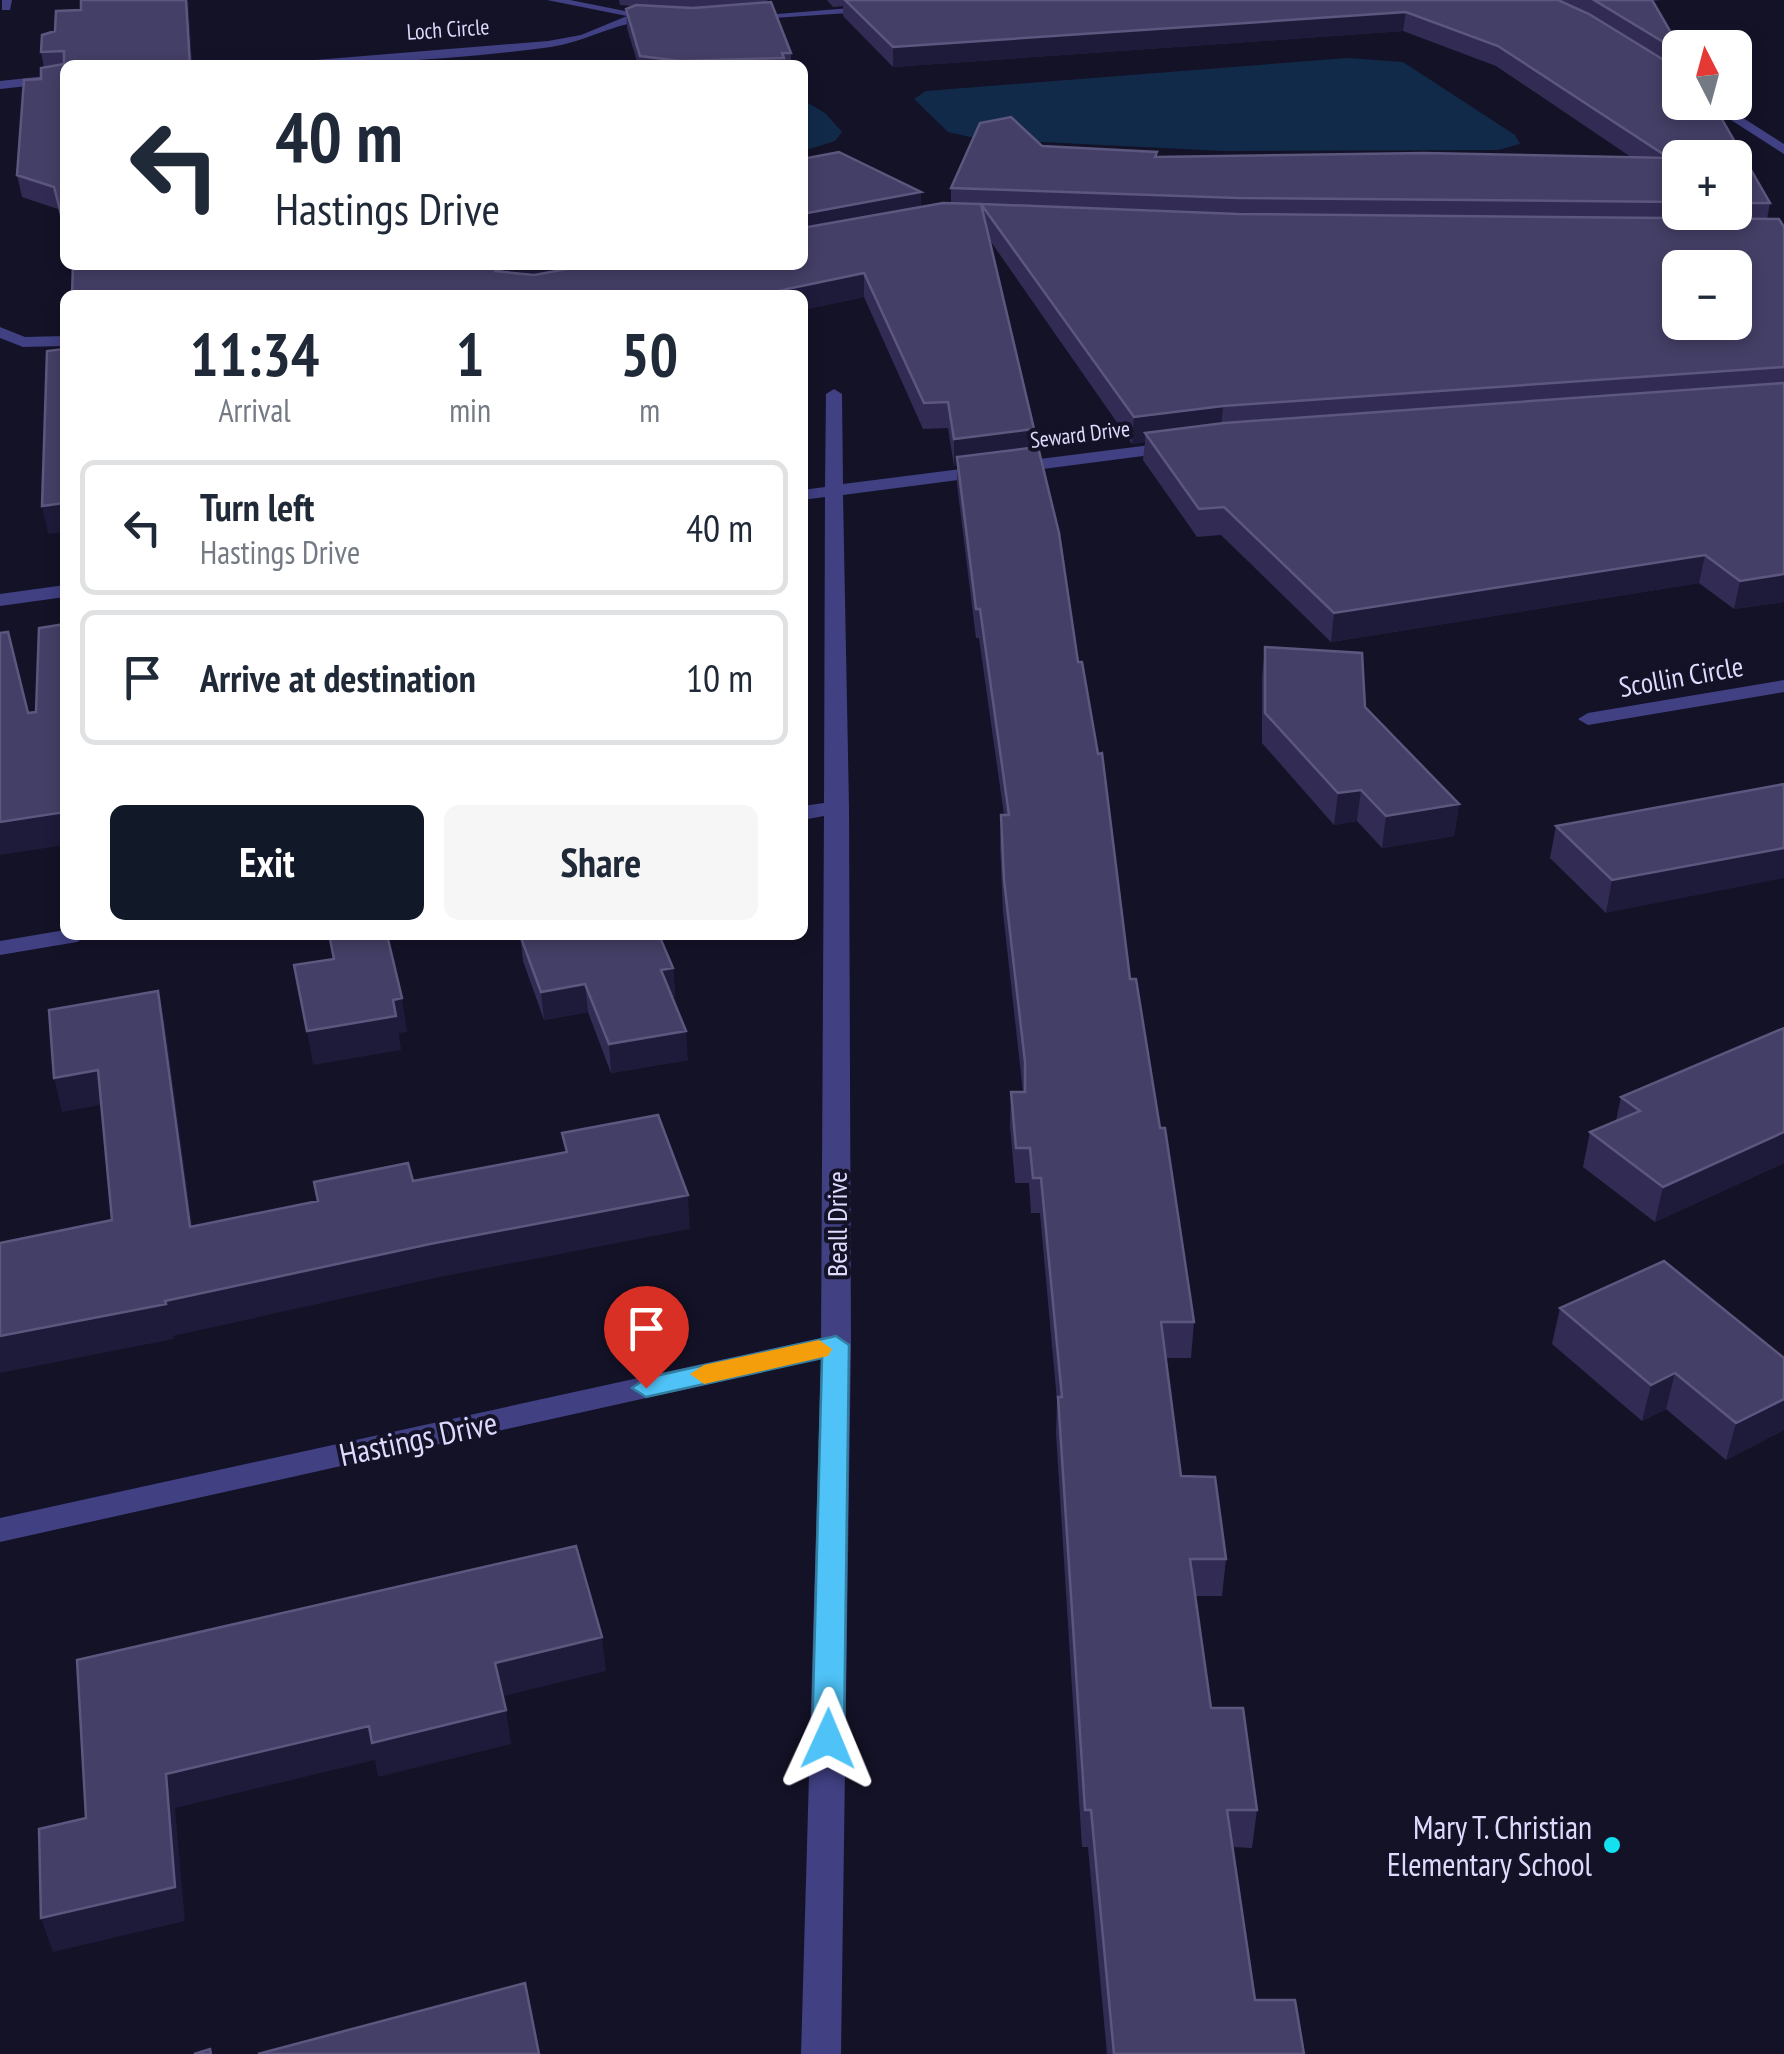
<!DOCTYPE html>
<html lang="en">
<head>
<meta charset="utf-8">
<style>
  :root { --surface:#fff; --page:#f6f6f7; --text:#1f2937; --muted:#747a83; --line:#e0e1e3; --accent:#111827 }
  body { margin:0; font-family:"PT Sans Narrow",sans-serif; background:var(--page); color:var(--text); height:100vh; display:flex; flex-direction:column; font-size:38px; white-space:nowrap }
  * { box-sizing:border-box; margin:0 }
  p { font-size:32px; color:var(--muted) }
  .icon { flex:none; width:55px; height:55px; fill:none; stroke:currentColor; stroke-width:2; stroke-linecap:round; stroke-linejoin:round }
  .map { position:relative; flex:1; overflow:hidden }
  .sheet { position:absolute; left:60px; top:290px; width:748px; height:650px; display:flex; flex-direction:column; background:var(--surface); border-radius:15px; box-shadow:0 5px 15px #0003 }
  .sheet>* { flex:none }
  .guide { position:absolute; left:60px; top:60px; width:748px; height:210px; border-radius:15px; box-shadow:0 5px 15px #0003; background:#fff; color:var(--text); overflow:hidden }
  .needle { width:65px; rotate:354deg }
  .buttons { position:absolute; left:1662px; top:30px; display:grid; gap:20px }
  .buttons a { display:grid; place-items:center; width:90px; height:90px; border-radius:15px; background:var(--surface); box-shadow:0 5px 15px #0003; font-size:50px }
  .pin { position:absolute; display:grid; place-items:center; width:85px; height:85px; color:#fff; margin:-102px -42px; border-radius:50% 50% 50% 0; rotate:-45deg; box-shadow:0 0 10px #0007 }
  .pin .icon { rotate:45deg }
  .me { position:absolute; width:110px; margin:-55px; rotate:1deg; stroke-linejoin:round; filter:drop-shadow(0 0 8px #0008) }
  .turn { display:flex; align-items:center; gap:35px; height:210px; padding:0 50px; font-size:45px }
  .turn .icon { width:130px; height:130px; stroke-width:2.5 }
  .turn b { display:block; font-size:70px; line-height:85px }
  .eta { display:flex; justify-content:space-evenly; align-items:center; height:170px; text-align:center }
  .eta b { font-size:60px; font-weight:800; line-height:70px }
  .cta { display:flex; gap:20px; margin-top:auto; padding:20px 50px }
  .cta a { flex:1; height:115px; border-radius:15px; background:var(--accent); color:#fff; font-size:40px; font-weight:800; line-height:115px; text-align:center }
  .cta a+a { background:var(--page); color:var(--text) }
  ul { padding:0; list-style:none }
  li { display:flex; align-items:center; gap:30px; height:135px; margin:0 20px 15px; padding:0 30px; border:5px solid var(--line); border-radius:15px }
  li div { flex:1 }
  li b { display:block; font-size:38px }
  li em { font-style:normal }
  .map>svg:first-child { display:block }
  .water { fill:#122a4a }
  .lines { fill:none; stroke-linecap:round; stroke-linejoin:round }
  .minor { fill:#404083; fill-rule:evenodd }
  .wall { fill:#322c54; fill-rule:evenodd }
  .shaded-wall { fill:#1e1a3a }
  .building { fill:#443f66; stroke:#5c577e; stroke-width:2.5; fill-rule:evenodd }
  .route { fill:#4fc3f7; stroke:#337fa1; stroke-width:2.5 }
  .slow { fill:#f59e0b }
  .poi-dot { fill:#14e1ef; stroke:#141227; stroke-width:4 }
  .labels { text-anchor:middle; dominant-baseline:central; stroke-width:8; stroke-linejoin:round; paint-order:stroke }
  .far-street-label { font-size:22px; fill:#dddafd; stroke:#141227 }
  .street-label { font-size:28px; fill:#dddafd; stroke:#141227 }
  .near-street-label { font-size:32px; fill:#dddafd; stroke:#141227 }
  .near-poi-label { font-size:32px; fill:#dddafd; stroke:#141227; text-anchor:end }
</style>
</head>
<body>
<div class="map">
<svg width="1784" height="2054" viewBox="0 0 1784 2054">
  <rect width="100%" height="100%" fill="#141227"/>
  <path class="water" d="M 1347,58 L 1403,62 L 1515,135 L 1520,144 L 1498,150 L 1225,151 L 979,139 L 948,132 L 914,99 L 926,91 Z
    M 803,100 L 825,113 L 842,132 L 835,141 L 803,151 Z"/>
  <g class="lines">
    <path class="minor" d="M 2,0 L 12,0 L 10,10 L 2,10 Z
      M 547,0 L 570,0 L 665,19 L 660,22 C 627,16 588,42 551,47 C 457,60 348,65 253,65 L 548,41 L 581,35 L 627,16 Z
      M 875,6 L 879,11 L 745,20 L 740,17 Z
      M 65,74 L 65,82 L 0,89 L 0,81 Z
      M 1703,102 L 1718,102 L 1784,144 L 1784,154 Z
      M 0,327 L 25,337 L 65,336 L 65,346 L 23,347 L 0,338 Z
      M 834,389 L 842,394 L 843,484 L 1174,442 L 1182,447 L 1174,452 L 843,495 L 849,807 L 851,1345 L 841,2054 L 801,2054 L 821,1359 L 0,1542 L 0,1518 L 821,1338 L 824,816 L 802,820 L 802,806 L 824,803 L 825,497 L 802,500 L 802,490 L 825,487 L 826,394 Z
      M 65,585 L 65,597 L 0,606 L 0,594 Z
      M 1784,680 L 1784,692 L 1588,725 L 1578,719 L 1588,713 Z
      M 65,930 L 65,935 L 89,935 L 77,942 L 0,955 L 0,941 Z"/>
  </g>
  <path class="wall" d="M 81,0 L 188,0 L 192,65 L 65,65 L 65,235 L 58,209 L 22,197 L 17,175 L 44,67 L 41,52 L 55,31 L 81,10 Z
    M 619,0 L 767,0 L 791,53 L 791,65 L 638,65 L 627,28 L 626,9 L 632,6 L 620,5 Z
    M 827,0 L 1662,0 L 1652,1 L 1680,48 L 1680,102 L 1712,102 L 1770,203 L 1767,219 L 1779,219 L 1784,227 L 1784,602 L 1734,609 L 1699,583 L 1331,642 L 1221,535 L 1197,537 L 1143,460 L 1145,442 L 1132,444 L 989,239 L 1034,429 L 1034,447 L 1038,447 L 1059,533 L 1078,662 L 1082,662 L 1098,754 L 1102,753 L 1130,979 L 1136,979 L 1160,1128 L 1165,1128 L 1194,1322 L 1191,1358 L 1166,1358 L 1181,1476 L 1215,1477 L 1226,1559 L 1222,1596 L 1195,1596 L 1211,1708 L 1243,1708 L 1257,1810 L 1252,1848 L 1233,1847 L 1255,2000 L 1295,2000 L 1304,2054 L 1107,2054 L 1088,1847 L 1082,1847 L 1056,1433 L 1057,1401 L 1040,1213 L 1031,1213 L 1029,1183 L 1015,1183 L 1010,1126 L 1011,1092 L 1023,1092 L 1003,912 L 1000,846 L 1001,815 L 1004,815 L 979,638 L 976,638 L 957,484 L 957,466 L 954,466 L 948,428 L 923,429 L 864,297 L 802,310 L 802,295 L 72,295 L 73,265 L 802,265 L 802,159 L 839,152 L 921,192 L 921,207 L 943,203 L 951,203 L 951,188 L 980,123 L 1011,117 L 1042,146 L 1157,152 L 1156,157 L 1424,153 L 1631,157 L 1496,66 L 1403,31 L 893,67 L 843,16 L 843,6 L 833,7 ZM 1680,158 L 1735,158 L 1735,212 L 1680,212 ZM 1680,268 L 1735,268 L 1735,322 L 1680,322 Z
    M 1265,647 L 1365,707 L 1459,804 L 1454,836 L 1382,848 L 1357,821 L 1334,825 L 1262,743 L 1262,677 Z
    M 1784,784 L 1606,913 L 1550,858 L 1556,826 Z
    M 520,935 L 673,968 L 675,997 L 672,997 L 688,1060 L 611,1073 L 588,1012 L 544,1020 L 523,961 Z
    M 1784,1028 L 1784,1163 L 1655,1222 L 1583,1167 L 1590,1132 L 1616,1121 L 1621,1097 Z
    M 1560,1308 L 1784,1358 L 1784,1430 L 1726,1460 L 1666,1409 L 1642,1421 L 1552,1344 Z"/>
  <path class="shaded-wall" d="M 186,0 L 188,0 L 192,65 L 190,65 Z
    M 1406,12 L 1403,31 L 893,67 L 893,47 Z
    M 921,192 L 921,214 L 802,237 L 802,214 Z
    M 526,265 L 651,265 L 496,295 L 494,271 Z
    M 864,273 L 864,297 L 802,310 L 802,295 L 758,295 Z
    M 1223,406 L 1221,432 L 1145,433 L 1145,442 L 1132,444 L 1134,417 Z
    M 1034,429 L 1033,456 L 957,457 L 957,466 L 954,466 L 954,439 Z
    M 65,503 L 65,532 L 48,534 L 42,506 Z
    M 1705,555 L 1699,583 L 1331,642 L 1334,613 Z
    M 1784,574 L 1784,602 L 1734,609 L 1740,581 Z
    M 1361,790 L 1357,821 L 1334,825 L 1338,793 Z
    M 1459,804 L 1454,836 L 1382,848 L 1386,816 Z
    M 65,812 L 65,845 L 0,855 L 0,822 Z
    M 1784,848 L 1784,878 L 1606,913 L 1612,880 Z
    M 673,968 L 675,997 L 663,999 L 661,970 Z
    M 585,984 L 588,1012 L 544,1020 L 541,992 Z
    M 158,991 L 165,1024 L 197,1262 L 190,1227 Z
    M 402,998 L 407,1032 L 399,1033 L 401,1050 L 313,1065 L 307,1031 L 393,1000 Z
    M 686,1031 L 688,1060 L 611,1073 L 609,1044 Z
    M 98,1070 L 106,1104 L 62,1112 L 54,1078 Z
    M 1784,1132 L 1784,1163 L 1655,1222 L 1663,1187 Z
    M 688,1195 L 690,1229 L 435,1278 L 173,1336 L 174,1339 L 0,1373 L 0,1336 L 430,1244 Z
    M 1675,1373 L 1666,1409 L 1642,1421 L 1651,1385 Z
    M 1784,1399 L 1784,1430 L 1726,1460 L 1736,1423 Z
    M 602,1637 L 606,1671 L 500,1697 L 495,1663 Z
    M 506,1710 L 511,1744 L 378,1777 L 375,1760 L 175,1808 L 185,1921 L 53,1952 L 41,1918 L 166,1774 L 369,1726 Z"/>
  <path class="building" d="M 81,0 L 186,0 L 190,65 L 65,65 L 65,229 L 54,187 L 17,175 L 24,80 L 41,79 L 41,68 L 64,64 L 64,51 L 41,52 L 42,35 L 55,31 L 56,11 L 81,10 Z
    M 845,0 L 1558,0 L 1589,14 L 1680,70 L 1680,102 L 1712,102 L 1770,203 L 1735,203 L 1735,158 L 1680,158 L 1680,202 L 1238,198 L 951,188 L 980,123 L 1011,117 L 1042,146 L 1157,152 L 1155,157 L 1424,153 L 1669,158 L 1498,46 L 1406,12 L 893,47 Z
    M 1594,0 L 1652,0 L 1680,48 L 1680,52 Z
    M 771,2 L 791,53 L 782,53 L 784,58 L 680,61 L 640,56 L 626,9 L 636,5 L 693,8 Z
    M 839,152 L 921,192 L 802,214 L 802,159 Z
    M 943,203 L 981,204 L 1034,429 L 954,439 L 948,402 L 924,403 L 864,273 L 758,295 L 72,295 L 73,265 L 526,265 L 494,271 L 534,275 L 589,265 L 802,265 L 802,228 Z
    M 981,204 L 1238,214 L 1779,219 L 1784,227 L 1784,367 L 1223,406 L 1134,417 ZM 1680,268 L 1735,268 L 1735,322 L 1680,322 Z
    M 65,349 L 65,503 L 42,506 L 47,351 Z
    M 1784,383 L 1784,574 L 1740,581 L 1705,555 L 1334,613 L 1224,507 L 1199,509 L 1145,433 L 1224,423 Z
    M 1038,447 L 1059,533 L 1078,662 L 1082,662 L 1098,754 L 1102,753 L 1130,979 L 1136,979 L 1160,1128 L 1165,1128 L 1194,1322 L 1161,1322 L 1181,1476 L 1215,1477 L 1226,1559 L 1190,1559 L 1211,1708 L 1243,1708 L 1257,1810 L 1227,1810 L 1255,2000 L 1295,2000 L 1304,2054 L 1114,2054 L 1091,1810 L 1085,1810 L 1058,1397 L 1062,1397 L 1041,1178 L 1033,1178 L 1030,1148 L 1016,1148 L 1011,1092 L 1025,1092 L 1025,1062 L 1004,880 L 1001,815 L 1009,815 L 980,609 L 976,609 L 957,457 Z
    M 65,624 L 65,812 L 0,822 L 0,633 L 8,632 L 28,713 L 36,712 L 39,628 Z
    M 1265,647 L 1362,653 L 1365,707 L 1459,804 L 1386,816 L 1361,790 L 1338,793 L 1265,713 Z
    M 1784,784 L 1784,848 L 1612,880 L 1556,826 Z
    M 355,935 L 387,935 L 402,998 L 393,1000 L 396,1016 L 307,1031 L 294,965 L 334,959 L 330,939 Z
    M 520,935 L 659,935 L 673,968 L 661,970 L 686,1031 L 609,1044 L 585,984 L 541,992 Z
    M 158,991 L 190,1227 L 318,1201 L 314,1182 L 408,1163 L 413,1181 L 567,1152 L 562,1133 L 658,1115 L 688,1195 L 430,1244 L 165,1301 L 166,1304 L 0,1336 L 0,1243 L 112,1220 L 98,1070 L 54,1078 L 49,1010 Z
    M 1784,1028 L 1784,1132 L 1663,1187 L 1590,1132 L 1640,1111 L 1621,1097 Z
    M 1664,1261 L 1784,1358 L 1784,1399 L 1736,1423 L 1675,1373 L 1651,1385 L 1560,1308 Z
    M 576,1546 L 602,1637 L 495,1663 L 506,1710 L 372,1743 L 369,1726 L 166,1774 L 175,1887 L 41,1918 L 39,1829 L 86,1818 L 77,1660 Z
    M 525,1983 L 539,2054 L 258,2054 Z
    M 210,2049 L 211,2054 L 194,2054 Z"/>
  <path class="route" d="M 836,1336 L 849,1345 L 844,1739 L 839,1748 L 828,1752 L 817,1748 L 812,1739 L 822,1358 L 646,1397 L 632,1388 L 646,1378 Z"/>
  <path class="slow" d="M 819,1340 L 832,1349 L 828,1356 L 704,1384 L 690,1374 L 704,1365 Z"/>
  <circle class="poi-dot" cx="1612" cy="1845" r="10"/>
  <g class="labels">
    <g class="far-street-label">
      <text transform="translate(448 29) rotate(-4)">Loch Circle</text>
      <text transform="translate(1080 434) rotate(-7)">Seward Drive</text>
    </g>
    <g class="street-label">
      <text transform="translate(1681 676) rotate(-10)">Scollin Circle</text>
      <text transform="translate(836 1224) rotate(-90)">Beall Drive</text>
    </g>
    <g class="near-street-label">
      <text transform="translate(418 1438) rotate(-12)">Hastings Drive</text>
    </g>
    <g class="near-poi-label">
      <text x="1592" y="1827">Mary T. Christian<tspan x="1592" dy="37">Elementary School</tspan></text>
    </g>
  </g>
</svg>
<div class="buttons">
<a><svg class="needle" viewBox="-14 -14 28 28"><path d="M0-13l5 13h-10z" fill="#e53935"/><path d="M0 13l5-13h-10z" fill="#747a83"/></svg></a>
<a>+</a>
<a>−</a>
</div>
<div class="pin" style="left:646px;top:1388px;background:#d93025"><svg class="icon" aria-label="arrive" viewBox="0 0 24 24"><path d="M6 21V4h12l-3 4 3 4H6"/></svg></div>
<svg class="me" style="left:828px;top:1739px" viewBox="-20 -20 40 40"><path d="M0-17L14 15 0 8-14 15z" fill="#4fc3f7" stroke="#fff" stroke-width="4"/></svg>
<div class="guide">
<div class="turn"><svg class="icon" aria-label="left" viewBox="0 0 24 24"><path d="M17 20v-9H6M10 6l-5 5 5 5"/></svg><div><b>40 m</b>Hastings Drive</div></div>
</div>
<section class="sheet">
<div class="eta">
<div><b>11:34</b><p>Arrival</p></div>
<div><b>1</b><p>min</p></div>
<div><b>50</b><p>m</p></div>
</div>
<ul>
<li><svg class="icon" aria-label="left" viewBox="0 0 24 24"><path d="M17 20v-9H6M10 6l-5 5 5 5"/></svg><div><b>Turn left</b><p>Hastings Drive</p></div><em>40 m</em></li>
<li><svg class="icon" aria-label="arrive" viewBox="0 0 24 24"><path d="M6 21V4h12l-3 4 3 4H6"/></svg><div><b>Arrive at destination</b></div><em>10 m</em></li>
</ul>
<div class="cta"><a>Exit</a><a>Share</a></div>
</section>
</div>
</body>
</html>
